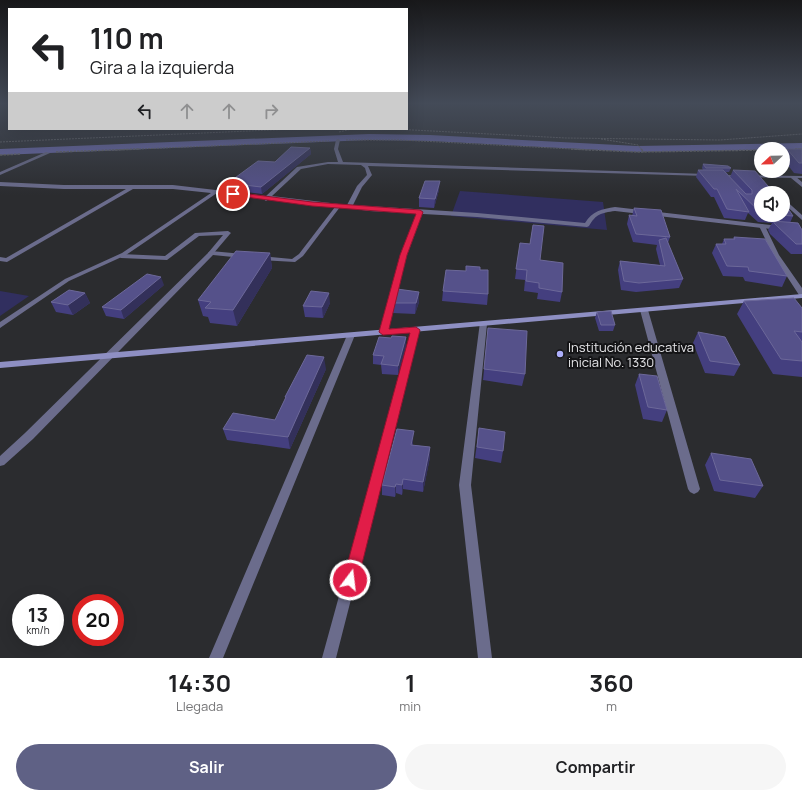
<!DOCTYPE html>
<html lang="es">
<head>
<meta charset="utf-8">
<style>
  :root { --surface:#fff; --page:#f6f6f6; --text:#202124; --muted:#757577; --accent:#5f6185 }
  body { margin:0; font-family:Manrope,sans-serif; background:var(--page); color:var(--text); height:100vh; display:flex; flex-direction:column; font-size:15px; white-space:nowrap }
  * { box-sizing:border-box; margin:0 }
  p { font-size:13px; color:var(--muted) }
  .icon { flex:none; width:22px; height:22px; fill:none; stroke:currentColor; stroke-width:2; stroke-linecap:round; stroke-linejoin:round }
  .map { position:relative; height:658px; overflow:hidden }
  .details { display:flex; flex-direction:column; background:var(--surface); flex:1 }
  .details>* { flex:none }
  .hud { position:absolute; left:8px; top:8px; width:400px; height:122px; border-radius:0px; box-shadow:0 4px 16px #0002; background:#fff; color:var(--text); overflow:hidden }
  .needle { width:26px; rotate:248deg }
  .fabs { position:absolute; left:754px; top:142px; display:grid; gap:8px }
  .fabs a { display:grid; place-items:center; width:36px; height:36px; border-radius:50%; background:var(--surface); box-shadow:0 4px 16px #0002; font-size:20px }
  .speed { position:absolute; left:12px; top:594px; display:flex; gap:8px; font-size:20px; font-weight:700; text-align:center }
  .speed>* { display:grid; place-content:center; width:52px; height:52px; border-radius:50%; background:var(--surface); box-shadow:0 4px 16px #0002; line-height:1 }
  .speed small { font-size:10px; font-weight:400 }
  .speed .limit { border:6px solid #d22; background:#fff; color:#111 }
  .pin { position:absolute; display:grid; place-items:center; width:34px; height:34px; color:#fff; margin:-17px; border:2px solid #fff; border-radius:50%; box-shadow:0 1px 4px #0007 }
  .me { position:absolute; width:44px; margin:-22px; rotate:15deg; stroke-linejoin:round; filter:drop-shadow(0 0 3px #0008) }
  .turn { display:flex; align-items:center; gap:14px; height:84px; padding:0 16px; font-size:18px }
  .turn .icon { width:52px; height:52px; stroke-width:2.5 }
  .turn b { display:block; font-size:28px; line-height:34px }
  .lanes { display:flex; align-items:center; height:38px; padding:0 16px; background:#0003; justify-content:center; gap:20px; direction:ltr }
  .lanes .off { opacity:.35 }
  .eta { display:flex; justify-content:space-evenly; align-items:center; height:68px; text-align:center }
  .eta b { font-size:24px; font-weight:700; line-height:28px }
  .cta { display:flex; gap:8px; margin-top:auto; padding:8px 16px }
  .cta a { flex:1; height:46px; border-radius:24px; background:var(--accent); color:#fff; font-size:16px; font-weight:700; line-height:46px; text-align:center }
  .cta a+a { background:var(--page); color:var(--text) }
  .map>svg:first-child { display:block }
  .green { fill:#312f5f }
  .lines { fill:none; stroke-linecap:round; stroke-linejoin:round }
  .canal { fill:#6d6bb5; fill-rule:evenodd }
  .path-far1 { stroke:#68686b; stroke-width:1; stroke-dasharray:2 1; stroke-linecap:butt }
  .path { stroke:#68686b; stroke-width:1.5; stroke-dasharray:2.5 1; stroke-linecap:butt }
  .service { fill:#6b6c8c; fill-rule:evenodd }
  .minor { fill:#6b6c8c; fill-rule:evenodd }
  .secondary { fill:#8e8fc3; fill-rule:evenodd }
  .wall { fill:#443f7f }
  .shaded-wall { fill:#33305a }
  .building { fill:#55518a; stroke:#6c6899 }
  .route { fill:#e11d48; stroke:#92132f }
  .poi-dot { fill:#adaffb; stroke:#141416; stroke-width:1.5 }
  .labels { text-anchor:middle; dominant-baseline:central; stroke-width:4; stroke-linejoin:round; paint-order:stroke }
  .poi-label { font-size:13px; fill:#e4e4e7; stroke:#141416; text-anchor:start }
</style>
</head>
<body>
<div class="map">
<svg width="802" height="658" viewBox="0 0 802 658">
  <rect width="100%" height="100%" fill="#2b2c2f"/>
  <path class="green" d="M 460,191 L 603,202 L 607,230 L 451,216 Z
    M 0,291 L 29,296 L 0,316 Z"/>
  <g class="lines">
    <path class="canal" d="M 369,134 L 430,135 L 637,146 L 802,143 L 802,149 L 637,152 L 430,141 L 369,140 L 0,155 L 0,149 Z"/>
    <path class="path-far1" d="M 394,129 L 566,138 L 720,140 L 802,134
      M 339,132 L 352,129
      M 601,139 L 638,145 L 642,150
      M 346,140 L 401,140 L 591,150
      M 0,142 L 294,129
      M 795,149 L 802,149
      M 115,150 L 329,141"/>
    <path class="path" d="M 571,149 L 638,152 L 761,150
      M 641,149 L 644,152
      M 795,149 L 802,149
      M 783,150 L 790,150
      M 56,152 L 140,149
      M 0,155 L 21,154"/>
    <path class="service" d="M 791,176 L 795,176 L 802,182 L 802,187 L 791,178 Z
      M 783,198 L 802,215 L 802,220 L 783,203 Z
      M 418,211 L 423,212 L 407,255 L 387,332 L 383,334 L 380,334 L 379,332 L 401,255 Z
      M 762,224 L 765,226 L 779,255 L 802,288 L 802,295 L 799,295 L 773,255 L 759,226 Z
      M 228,231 L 231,233 L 230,234 L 213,254 L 211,255 L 208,253 L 223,235 L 199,236 L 167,260 L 121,258 L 118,256 L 121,254 L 165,256 L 195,233 Z
      M 413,327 L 419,327 L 420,329 L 336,658 L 322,658 Z"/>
    <path class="minor" d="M 338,139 L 340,140 L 338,149 L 343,162 L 707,174 L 709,175 L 707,176 L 368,166 L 372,175 L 362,187 L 353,205 L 477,213 L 585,223 C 592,211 602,209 615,207 L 779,226 L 782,228 L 779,230 L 615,211 C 601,213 596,214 589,226 L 587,227 L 477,217 L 369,211 L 340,207 L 303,256 L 295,262 L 260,260 L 257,258 L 260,256 L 292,259 L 299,254 L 335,207 L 269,199 L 266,201 L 263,199 L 217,193 L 126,255 L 69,281 L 0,328 L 0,322 L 65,279 L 122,253 L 211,193 L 173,189 L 133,189 L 7,262 L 0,261 L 0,257 L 6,258 L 126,189 L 64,189 L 0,186 L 0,182 L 64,185 L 173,185 L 266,196 L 297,167 L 328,162 L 338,162 L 334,149 L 336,140 ZM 328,164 L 361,165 L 365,168 L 367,175 L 357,186 L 347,205 L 272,196 L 301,169 Z
      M 46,152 L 50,153 L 0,175 L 0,172 Z
      M 717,175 L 802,176 L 802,178 L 719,177 L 717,176 Z
      M 211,251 L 243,254 L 246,256 L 243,258 L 213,255 L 33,439 L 4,465 L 0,466 L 0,456 L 25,433 L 209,252 Z
      M 641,308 L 647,308 L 648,310 L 700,489 L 698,492 L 694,494 L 690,492 L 688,489 L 640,310 Z
      M 480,322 L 486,322 L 487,324 L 471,485 L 492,658 L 478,658 L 459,485 Z
      M 348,333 L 354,333 L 355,335 L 223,658 L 209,658 Z"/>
    <path class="secondary" d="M 802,294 L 802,298 L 0,368 L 0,362 Z"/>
  </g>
  <path class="wall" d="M 310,148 L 311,154 L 262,194 L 229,190 L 228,183 Z
    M 787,149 L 802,149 L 802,174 L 794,173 L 783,159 Z
    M 703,164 L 731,168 L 729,172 L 726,172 L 730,177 L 733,170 L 761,193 L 761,215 L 783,215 L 793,216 L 790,223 L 802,230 L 802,254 L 791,254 L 770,234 L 768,230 L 772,223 L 758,222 L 748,213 L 745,220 L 724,218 L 714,197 L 711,197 L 696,177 L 698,170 L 703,170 L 702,168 Z
    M 439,190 L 434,208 L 419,207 L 419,198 Z
    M 634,208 L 670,237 L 668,243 L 683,279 L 679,288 L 636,292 L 621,290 L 618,270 L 620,261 L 660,265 L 656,249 L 657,245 L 633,242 L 627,224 L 629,215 L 632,216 Z
    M 533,225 L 540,260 L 562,292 L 560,302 L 537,299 L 538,293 L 524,291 L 525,280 L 515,279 L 520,243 L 530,244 Z
    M 734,237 L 787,276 L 782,287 L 745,281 L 743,277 L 723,276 L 712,253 L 716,244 L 722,244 L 724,239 L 733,239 Z
    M 270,253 L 272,268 L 237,326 L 210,323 L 208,317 L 203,316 L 198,300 Z
    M 480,270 L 488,294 L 487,305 L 442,301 L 443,291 L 466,271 Z
    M 164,285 L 124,319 L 106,316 L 102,307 Z
    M 419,292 L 419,302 L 415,314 L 393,313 L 393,303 Z
    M 85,293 L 90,303 L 73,315 L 56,312 L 51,302 Z
    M 744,301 L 802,308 L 802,377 L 773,374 L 737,314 Z
    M 330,303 L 323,318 L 305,317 L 303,306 Z
    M 597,312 L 615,325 L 613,331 L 599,331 L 595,318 Z
    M 698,332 L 740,365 L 734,376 L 705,373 L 693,343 Z
    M 406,337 L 406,346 L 398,375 L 382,374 L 381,365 L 373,364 L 373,355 Z
    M 487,339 L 525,374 L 522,386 L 483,380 Z
    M 326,369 L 290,449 L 227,440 L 223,429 L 275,420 L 286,399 L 285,397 Z
    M 639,374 L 667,410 L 662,422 L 643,419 L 635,385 Z
    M 479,428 L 503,451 L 501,463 L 475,458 Z
    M 413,441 L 413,445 L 430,447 L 430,457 L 423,492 L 403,489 L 402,495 L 396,493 L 395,497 L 382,495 L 382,485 Z
    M 711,453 L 763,486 L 755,498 L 714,491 L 705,465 Z"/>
  <path class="shaded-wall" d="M 310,148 L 311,154 L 262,194 L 261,187 Z
    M 440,181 L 439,190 L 434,208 L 435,199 Z
    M 270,253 L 272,268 L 237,326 L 233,310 Z
    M 161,277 L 164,285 L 124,319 L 121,310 Z
    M 419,292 L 419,302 L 415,314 L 416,303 Z
    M 85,293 L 90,303 L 73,315 L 68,305 Z
    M 329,293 L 330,303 L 323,318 L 322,307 Z
    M 406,337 L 406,346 L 398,375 L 398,366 Z
    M 324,357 L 326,369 L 290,449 L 288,437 Z
    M 414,431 L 413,441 L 411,455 L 411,445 Z
    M 430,447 L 430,457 L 423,492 L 423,482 Z
    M 403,479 L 403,489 L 402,495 L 402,485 Z
    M 396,484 L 396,493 L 395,497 L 395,487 Z"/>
  <path class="building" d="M 291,147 L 310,148 L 261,187 L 228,183 L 258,161 L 275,162 Z
    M 787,149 L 802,149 L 802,163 L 799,163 Z
    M 703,164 L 728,166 L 731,168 L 706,168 Z
    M 698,170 L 723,170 L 746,194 L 752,194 L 752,190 L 733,170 L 755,171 L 774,193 L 761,193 L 761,213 L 736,189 L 749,212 L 727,209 L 717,189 L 714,189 Z
    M 425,181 L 440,181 L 435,199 L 419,198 Z
    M 783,201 L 784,202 L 793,216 L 780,215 L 783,215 Z
    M 634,208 L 661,210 L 670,237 L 636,234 L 629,215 L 637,216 Z
    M 773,221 L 798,223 L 802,230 L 802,244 L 796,244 L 775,224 Z
    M 533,225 L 544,226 L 540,260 L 563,263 L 562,292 L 539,288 L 539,283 L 526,281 L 527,270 L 516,269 L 520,243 L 530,244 Z
    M 734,237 L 765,239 L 787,276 L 749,271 L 748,267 L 727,266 L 716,244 L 726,244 L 724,239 L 735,239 Z
    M 666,238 L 683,279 L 639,283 L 624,281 L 620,261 L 665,266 L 659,240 Z
    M 236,251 L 270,253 L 233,310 L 205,308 L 211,302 L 198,300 Z
    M 466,266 L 480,267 L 480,270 L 488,270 L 488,294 L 443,291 L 446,270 L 466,271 Z
    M 147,274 L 161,277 L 121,310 L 102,307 Z
    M 397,289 L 419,292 L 416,303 L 393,303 Z
    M 69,290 L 85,293 L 68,305 L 51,302 Z
    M 311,291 L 329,293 L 322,307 L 303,306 Z
    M 794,298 L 802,308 L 802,332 L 794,331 L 802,342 L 802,361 L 781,359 L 744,301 Z
    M 611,311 L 615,325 L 601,325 L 597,312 Z
    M 488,328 L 527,331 L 525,374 L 484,369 Z
    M 698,332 L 725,337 L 740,365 L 710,361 Z
    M 392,336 L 406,337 L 398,366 L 381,364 L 384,356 L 373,355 L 379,337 L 391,338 Z
    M 307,355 L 324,357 L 288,437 L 223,429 L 233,413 L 275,420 L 286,397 L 285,397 Z
    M 639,374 L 657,376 L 667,410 L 648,407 Z
    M 479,428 L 505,432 L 503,451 L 477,447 Z
    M 397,429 L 414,431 L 411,445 L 430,447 L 423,482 L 403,479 L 402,485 L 396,484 L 395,487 L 382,485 Z
    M 711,453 L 751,459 L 763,486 L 720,480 Z"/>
  <linearGradient id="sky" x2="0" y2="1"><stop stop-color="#18181a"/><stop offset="0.53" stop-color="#444b58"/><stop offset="1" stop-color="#444b58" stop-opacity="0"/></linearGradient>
  <rect width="802" height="195" fill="url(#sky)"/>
  <path class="route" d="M 233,192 L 312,202 L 420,210 L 423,212 L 407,255 L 389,329 L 416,327 L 420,330 L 358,580 L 356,585 L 350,587 L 345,585 L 343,580 L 410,333 L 383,335 L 379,332 L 400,255 L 416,214 L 312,206 L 231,195 L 230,194 Z"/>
  <circle class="poi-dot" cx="560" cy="354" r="4"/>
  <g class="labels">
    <g class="poi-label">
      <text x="568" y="347">Institución educativa<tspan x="568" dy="15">inicial No. 1330</tspan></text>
    </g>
  </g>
</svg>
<div class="fabs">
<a><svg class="needle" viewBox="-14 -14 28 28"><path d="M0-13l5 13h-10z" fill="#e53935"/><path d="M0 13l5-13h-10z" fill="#757577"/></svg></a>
<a><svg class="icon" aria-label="sound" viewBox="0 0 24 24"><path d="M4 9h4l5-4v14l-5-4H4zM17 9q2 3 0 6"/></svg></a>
</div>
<div class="speed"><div>13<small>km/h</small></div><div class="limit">20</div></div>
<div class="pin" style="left:233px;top:194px;background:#d93025"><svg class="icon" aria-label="arrive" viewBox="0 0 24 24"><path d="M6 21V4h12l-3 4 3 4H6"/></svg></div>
<svg class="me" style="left:350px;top:580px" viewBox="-20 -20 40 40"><circle r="17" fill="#e11d48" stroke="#fff" stroke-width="3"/><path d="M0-11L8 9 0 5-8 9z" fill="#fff"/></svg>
<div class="hud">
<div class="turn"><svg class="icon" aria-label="left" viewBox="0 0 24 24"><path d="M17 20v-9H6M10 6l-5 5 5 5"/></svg><div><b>110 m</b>Gira a la izquierda</div></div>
<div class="lanes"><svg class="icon" aria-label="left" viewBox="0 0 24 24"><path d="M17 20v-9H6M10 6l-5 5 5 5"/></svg><svg class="icon off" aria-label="ahead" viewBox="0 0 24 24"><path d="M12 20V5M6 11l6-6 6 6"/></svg><svg class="icon off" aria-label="ahead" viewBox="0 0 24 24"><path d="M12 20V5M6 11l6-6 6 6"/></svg><svg class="icon off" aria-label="right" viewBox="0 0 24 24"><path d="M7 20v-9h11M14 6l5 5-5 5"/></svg></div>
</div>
</div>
<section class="details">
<div class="eta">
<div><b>14:30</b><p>Llegada</p></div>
<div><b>1</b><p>min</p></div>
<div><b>360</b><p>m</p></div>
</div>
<div class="cta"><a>Salir</a><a>Compartir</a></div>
</section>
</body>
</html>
